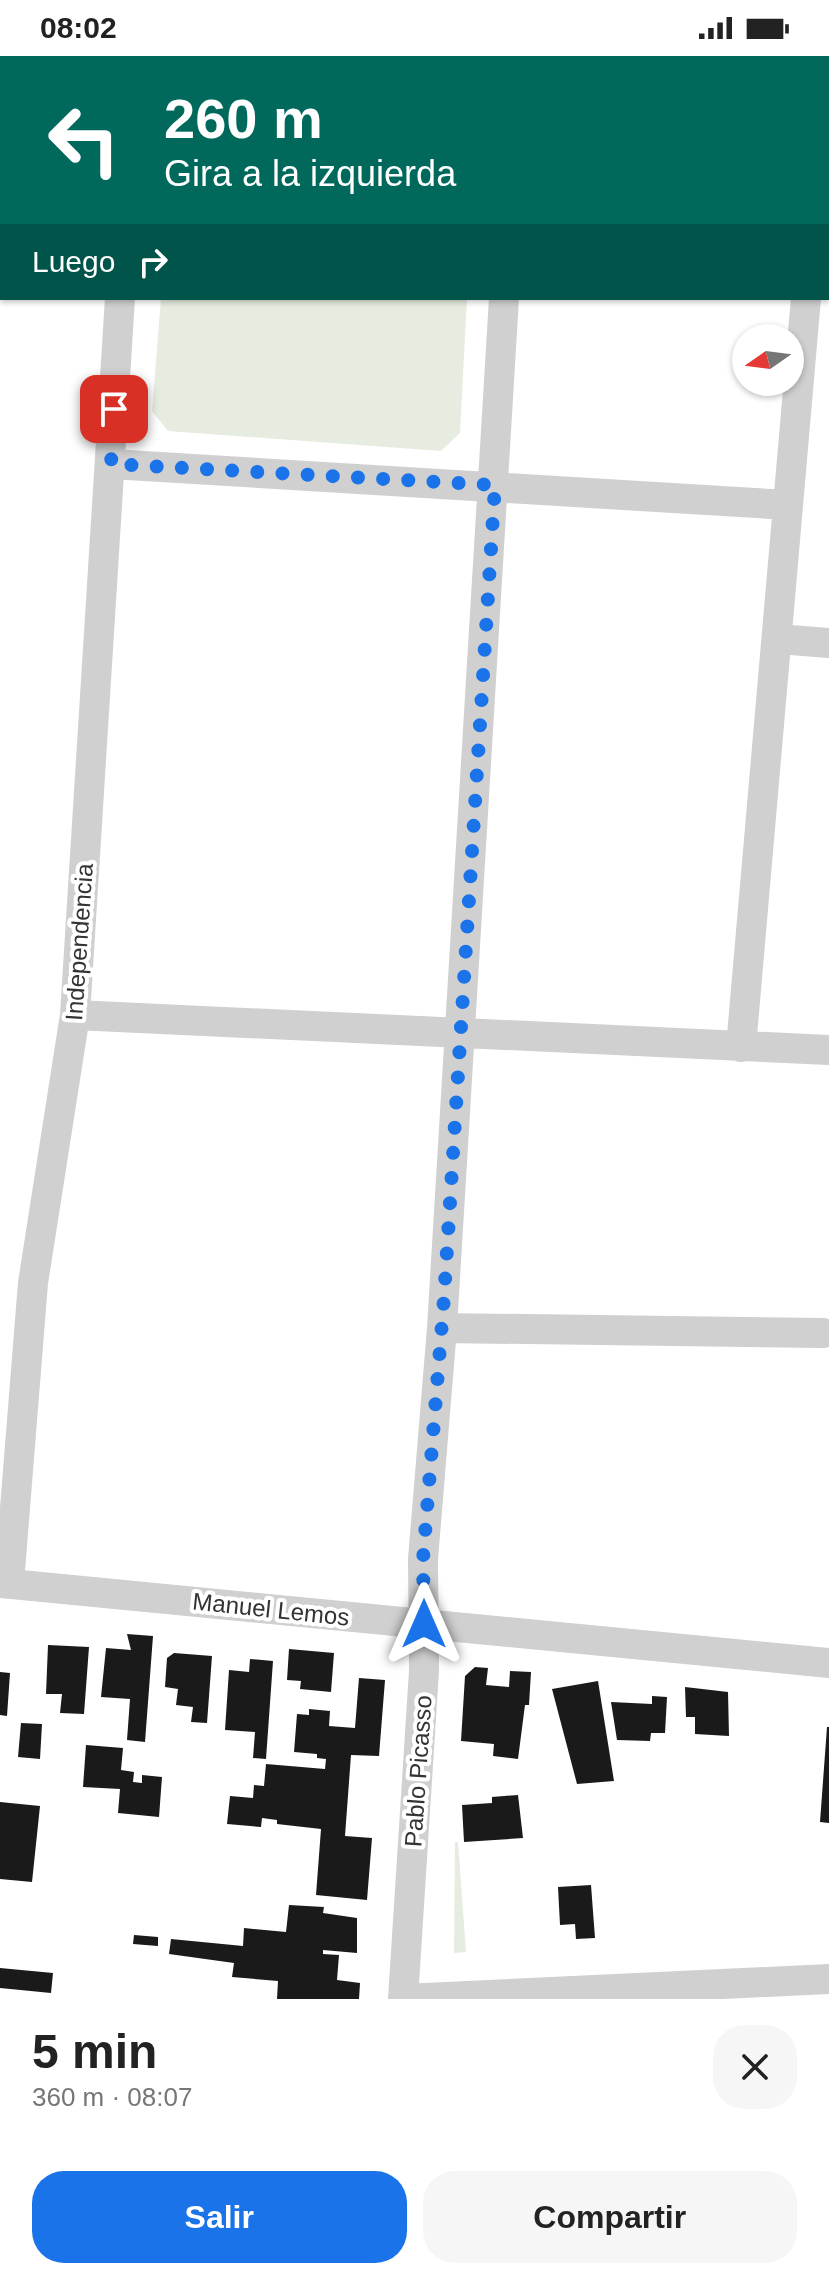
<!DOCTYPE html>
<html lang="es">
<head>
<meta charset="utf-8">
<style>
  :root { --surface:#fff; --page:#f6f6f6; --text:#222; --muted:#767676; --accent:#1a73e8 }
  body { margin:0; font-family:Arial,sans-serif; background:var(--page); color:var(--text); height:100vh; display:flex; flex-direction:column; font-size:30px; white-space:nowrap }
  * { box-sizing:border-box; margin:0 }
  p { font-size:26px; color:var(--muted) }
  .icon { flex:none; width:44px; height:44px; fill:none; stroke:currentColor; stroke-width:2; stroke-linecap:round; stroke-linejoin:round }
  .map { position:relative; height:1943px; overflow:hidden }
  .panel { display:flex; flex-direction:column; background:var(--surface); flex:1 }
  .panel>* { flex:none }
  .hud { position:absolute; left:0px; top:0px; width:830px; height:244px; box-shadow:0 2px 6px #0004; background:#00695c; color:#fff; overflow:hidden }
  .needle { width:52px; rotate:256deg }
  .buttons { position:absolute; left:732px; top:268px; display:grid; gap:16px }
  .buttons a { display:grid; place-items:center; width:72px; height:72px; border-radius:50%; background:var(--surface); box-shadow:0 2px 6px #0004; font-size:40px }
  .pin { position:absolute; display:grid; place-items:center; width:68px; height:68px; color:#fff; margin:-34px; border-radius:16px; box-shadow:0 4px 12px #0006 }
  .me { position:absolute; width:88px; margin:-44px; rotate:0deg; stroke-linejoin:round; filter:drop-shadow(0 0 6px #0008) }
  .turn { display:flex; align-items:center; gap:28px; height:168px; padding:0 32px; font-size:36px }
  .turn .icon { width:104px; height:104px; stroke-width:2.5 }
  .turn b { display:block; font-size:56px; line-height:68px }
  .then { display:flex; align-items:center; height:76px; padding:0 32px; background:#0003; gap:16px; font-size:30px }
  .round { display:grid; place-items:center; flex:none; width:84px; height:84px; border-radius:32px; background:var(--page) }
  .headline { display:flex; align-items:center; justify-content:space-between; height:136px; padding:0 32px }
  h1 { font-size:48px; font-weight:600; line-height:60px }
  .primary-button { display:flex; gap:16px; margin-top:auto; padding:16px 32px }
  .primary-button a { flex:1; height:92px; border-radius:32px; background:var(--accent); color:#fff; font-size:32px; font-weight:600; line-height:92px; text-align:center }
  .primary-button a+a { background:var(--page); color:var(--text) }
  .status { display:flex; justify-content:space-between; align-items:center; height:56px; padding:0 40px; background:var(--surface); direction:ltr }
  .status svg { height:22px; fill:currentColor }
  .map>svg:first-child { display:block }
  .green { fill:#e6ecdf }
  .building { fill:#1a1a1a }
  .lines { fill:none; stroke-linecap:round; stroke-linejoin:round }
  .minor { stroke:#d0d0d0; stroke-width:30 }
  .route { stroke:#1a73e8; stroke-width:14; stroke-dasharray:0 25.2 }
  .labels { text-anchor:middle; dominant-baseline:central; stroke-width:8; stroke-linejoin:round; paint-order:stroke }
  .street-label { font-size:24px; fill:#333; stroke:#fff }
</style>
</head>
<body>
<div class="status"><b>08:02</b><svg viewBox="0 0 49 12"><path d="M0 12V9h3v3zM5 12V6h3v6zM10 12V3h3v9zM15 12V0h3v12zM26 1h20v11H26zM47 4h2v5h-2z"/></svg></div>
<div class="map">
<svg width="829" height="1943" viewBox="0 0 829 1943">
  <rect width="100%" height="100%" fill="#fff"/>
  <path class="green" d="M 161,242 L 467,242 L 460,377 L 441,395 L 168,375 L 152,355 Z
    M 455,1786 L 458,1786 L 466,1896 L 454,1897 Z"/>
  <path class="building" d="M 127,1578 L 153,1580 L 145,1686 L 127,1684 L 130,1643 L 101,1641 L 106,1592 L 131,1594 Z
    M 48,1589 L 89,1591 L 84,1658 L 60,1657 L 62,1638 L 46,1638 Z
    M 289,1593 L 334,1597 L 331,1636 L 300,1633 L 301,1625 L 287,1624 Z
    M 174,1597 L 212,1600 L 207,1667 L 191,1666 L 193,1651 L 176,1649 L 178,1633 L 165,1631 L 167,1602 Z
    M 250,1603 L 273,1605 L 266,1703 L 253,1702 L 255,1676 L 225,1674 L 229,1614 L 249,1616 Z
    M 475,1611 L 488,1612 L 486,1629 L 509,1631 L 510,1615 L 531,1616 L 529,1649 L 525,1649 L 518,1703 L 493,1700 L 494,1688 L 461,1685 L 465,1620 Z
    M 0,1616 L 10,1617 L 7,1660 L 0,1659 Z
    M 359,1622 L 385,1624 L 379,1700 L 351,1699 L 345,1780 L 372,1782 L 367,1844 L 316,1839 L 321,1773 L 277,1768 L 277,1764 L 262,1762 L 261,1771 L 227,1768 L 230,1740 L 253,1742 L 254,1729 L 264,1730 L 266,1708 L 325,1713 L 326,1703 L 317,1702 L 317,1698 L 294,1696 L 297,1658 L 309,1659 L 309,1653 L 330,1655 L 329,1670 L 355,1672 Z
    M 598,1625 L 614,1725 L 577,1728 L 552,1633 Z
    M 685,1631 L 728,1636 L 729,1680 L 695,1678 L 695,1661 L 686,1661 Z
    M 652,1640 L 667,1641 L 665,1677 L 651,1677 L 650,1685 L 617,1684 L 611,1646 L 652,1648 Z
    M 21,1667 L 42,1668 L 40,1703 L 18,1701 Z
    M 827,1671 L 829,1671 L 829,1767 L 820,1766 Z
    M 86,1689 L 123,1692 L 121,1714 L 134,1716 L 133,1726 L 142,1727 L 142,1719 L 162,1721 L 159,1761 L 118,1757 L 120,1733 L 83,1731 Z
    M 518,1739 L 523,1782 L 464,1786 L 462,1749 L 492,1747 L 492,1741 Z
    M 0,1746 L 40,1750 L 32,1826 L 0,1823 Z
    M 591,1829 L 595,1882 L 576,1883 L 575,1868 L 560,1869 L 558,1831 Z
    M 289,1849 L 324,1851 L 323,1857 L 357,1862 L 357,1897 L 323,1894 L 323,1898 L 339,1899 L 337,1924 L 360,1927 L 359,1943 L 277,1943 L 278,1925 L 232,1921 L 234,1907 L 169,1898 L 171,1883 L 243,1890 L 244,1872 L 286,1876 Z
    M 134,1879 L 158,1881 L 158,1890 L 133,1888 Z
    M 0,1912 L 53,1917 L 51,1937 L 0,1932 Z"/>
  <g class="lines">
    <path class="minor" d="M 514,2 L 514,0
      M 826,2 L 827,0
      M 0,61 L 2,63
      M 111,408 L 788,449
      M 779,583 L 829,587
      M 75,959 L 829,994
      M 741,991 L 806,242
      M 442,1272 L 823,1277
      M 0,1527 L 829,1607
      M 9,1527 L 33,1227 L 75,959 L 120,242
      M 403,1943 L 424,1615 L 423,1503 L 442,1272 L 504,242
      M 403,1943 L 829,1923"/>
  </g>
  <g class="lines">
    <path class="route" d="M 114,353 L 111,408 L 495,429 L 444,1242 L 423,1503 L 424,1568"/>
  </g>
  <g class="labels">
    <g class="street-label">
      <text transform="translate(79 886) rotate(-86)">Independencia</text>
      <text transform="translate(271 1553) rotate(6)">Manuel Lemos</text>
      <text transform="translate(418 1715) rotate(-86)">Pablo Picasso</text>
    </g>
  </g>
</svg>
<div class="buttons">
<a><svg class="needle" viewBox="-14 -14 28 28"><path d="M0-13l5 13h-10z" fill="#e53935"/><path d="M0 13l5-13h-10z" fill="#767676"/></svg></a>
</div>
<div class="pin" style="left:114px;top:353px;background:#d93025"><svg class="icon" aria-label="arrive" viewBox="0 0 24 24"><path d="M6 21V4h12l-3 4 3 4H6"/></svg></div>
<svg class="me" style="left:424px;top:1568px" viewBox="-20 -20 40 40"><path d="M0-17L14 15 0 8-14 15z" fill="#1a73e8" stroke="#fff" stroke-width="4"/></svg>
<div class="hud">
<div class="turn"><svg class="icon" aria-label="left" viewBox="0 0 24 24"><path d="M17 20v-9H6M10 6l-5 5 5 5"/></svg><div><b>260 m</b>Gira a la izquierda</div></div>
<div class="then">Luego<svg class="icon" aria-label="right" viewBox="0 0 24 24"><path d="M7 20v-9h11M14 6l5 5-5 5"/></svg></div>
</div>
</div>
<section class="panel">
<div class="headline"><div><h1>5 min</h1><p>360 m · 08:07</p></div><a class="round"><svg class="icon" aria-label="close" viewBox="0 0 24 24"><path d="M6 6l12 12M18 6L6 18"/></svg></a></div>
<div class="primary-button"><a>Salir</a><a>Compartir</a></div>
</section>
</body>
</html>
